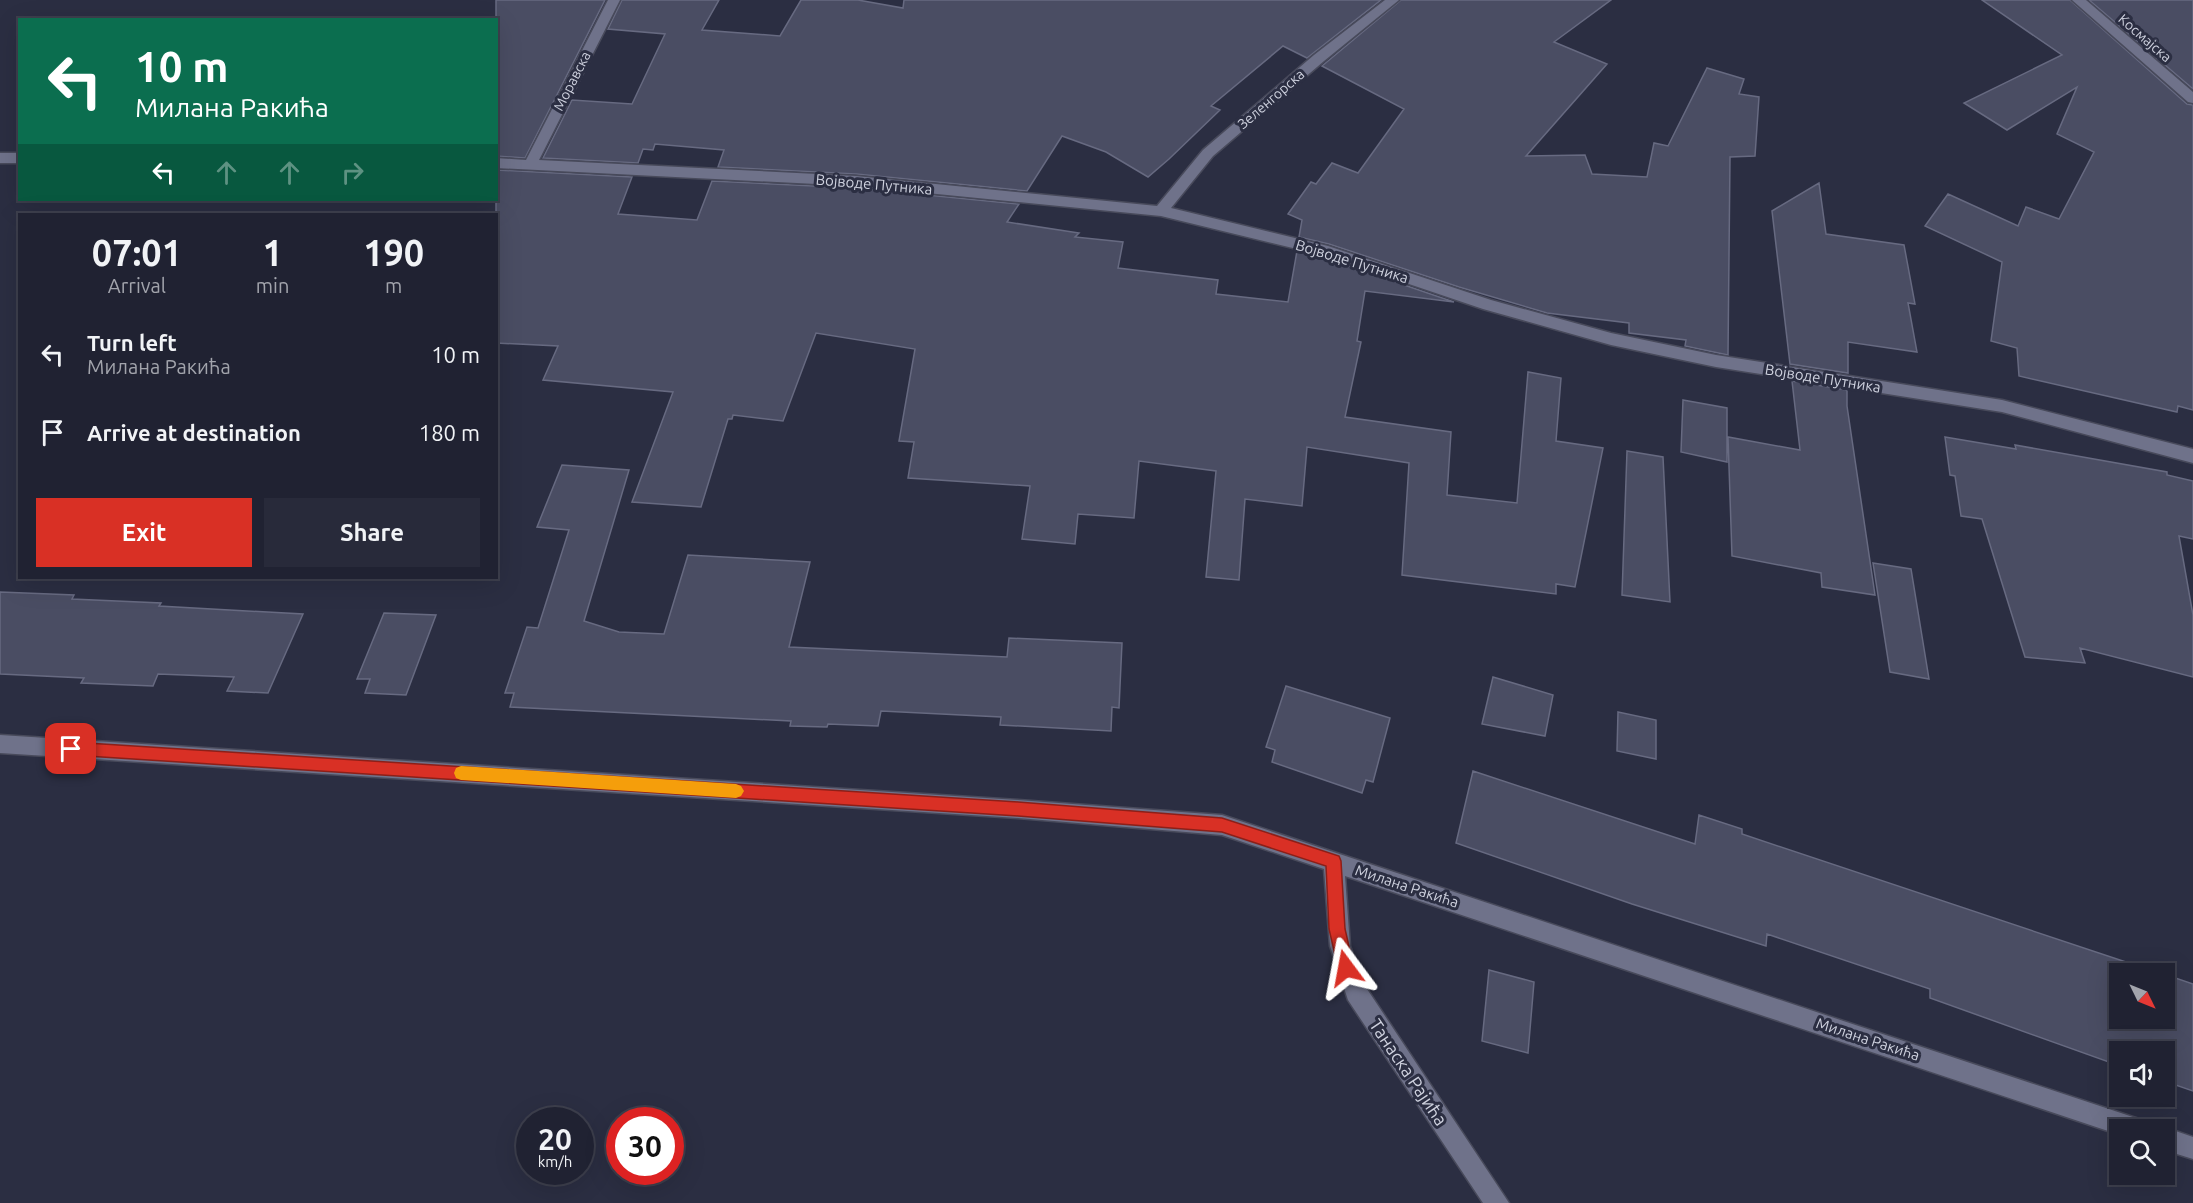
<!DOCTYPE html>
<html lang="en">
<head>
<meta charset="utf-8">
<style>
  :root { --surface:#202232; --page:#282a3a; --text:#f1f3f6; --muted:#a2a4ac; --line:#3d3f4d; --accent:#d93025 }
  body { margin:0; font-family:Ubuntu,sans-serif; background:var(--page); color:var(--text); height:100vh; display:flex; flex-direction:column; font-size:22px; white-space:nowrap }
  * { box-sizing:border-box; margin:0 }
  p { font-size:20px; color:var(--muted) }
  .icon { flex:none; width:33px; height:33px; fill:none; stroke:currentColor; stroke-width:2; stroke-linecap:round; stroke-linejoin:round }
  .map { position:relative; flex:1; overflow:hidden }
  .side { position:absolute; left:18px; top:213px; width:480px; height:366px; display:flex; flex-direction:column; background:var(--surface); border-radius:0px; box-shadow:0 6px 24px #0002,0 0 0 2px var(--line) }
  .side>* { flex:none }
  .banner { position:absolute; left:18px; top:18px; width:480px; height:183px; border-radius:0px; box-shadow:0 6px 24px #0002,0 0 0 2px var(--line); background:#0b6e4f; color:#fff; overflow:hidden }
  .needle { width:39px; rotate:133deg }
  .fabs { position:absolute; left:2109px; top:963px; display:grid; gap:12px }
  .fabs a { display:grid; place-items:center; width:66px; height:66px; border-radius:0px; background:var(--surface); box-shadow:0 6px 24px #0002,0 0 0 2px var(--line); font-size:30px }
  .speed { position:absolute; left:516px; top:1107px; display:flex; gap:12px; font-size:30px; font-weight:700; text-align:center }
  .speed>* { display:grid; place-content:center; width:78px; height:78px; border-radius:50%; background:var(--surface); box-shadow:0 6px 24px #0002,0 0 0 2px var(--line); line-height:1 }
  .speed small { font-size:15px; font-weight:400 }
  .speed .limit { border:9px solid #d22; background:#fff; color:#111 }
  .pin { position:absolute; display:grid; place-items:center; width:51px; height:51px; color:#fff; margin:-26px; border-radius:12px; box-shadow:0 3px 9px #0006 }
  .me { position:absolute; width:66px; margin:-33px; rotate:347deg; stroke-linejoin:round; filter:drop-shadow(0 0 4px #0008) }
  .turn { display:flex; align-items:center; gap:21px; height:126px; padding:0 18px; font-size:27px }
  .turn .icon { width:78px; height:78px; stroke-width:2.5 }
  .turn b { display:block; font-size:42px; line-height:51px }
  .lanes { display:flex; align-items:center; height:57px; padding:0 18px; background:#0003; justify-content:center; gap:30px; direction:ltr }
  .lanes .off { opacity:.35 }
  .eta { display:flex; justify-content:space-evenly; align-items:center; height:102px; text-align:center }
  .eta b { font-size:36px; font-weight:700; line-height:42px }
  .cta { display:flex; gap:12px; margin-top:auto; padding:12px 18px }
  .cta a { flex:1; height:69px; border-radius:0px; background:var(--accent); color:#fff; font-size:24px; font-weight:700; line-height:69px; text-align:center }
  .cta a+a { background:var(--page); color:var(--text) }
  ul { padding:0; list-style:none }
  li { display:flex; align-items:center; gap:18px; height:78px; padding:0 18px }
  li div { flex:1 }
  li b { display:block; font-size:22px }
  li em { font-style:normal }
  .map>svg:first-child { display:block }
  .building { fill:#4a4d63; stroke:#676a81; stroke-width:1.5 }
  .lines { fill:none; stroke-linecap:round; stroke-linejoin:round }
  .minor-casing { stroke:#484a5b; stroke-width:3 }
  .minor { fill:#6f728a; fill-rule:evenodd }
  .route { fill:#d93025; stroke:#8d1f18; stroke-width:1.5 }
  .slow { fill:#f59e0b }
  .labels { text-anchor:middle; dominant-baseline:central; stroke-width:6; stroke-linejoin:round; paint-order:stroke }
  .far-street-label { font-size:14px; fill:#ced1de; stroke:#2b2e42 }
  .street-label { font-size:15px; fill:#ced1de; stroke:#2b2e42 }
  .near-street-label { font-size:18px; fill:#ced1de; stroke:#2b2e42 }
</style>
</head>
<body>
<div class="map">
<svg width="2193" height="1203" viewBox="0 0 2193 1203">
  <rect width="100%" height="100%" fill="#2b2e42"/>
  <path class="building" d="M 496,0 L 605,0 L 525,158 L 496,156 Z
    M 622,0 L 719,0 L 702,30 L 780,36 L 801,0 L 858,0 L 903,8 L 904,0 L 1381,0 L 1307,58 L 1283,46 L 1211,106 L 1220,110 L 1169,159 L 1148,177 L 1106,152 L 1062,136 L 1027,191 L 856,174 L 718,167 L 724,150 L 655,144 L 653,150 L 643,149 L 638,163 L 543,158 L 572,100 L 632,104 L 665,34 L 608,29 Z
    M 1401,0 L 1611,0 L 1554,42 L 1607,64 L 1526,156 L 1585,155 L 1592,174 L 1647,177 L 1654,143 L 1668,146 L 1707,68 L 1744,79 L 1739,94 L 1759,97 L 1755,156 L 1730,157 L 1728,355 L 1685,346 L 1686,340 L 1629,333 L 1629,323 L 1547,313 L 1459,287 L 1329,244 L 1299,237 L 1302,220 L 1288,214 L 1311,182 L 1316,184 L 1332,163 L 1358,173 L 1404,109 L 1322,66 Z
    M 1982,0 L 2070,0 L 2187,104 L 2193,105 L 2193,410 L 2178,406 L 2177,412 L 2019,376 L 2017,348 L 1991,341 L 2002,262 L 1925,226 L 1948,194 L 2018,226 L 2026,207 L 2059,219 L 2094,152 L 2057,134 L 2077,87 L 2007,130 L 1964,103 L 2062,55 Z
    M 2089,0 L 2193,0 L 2193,89 Z
    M 496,170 L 632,177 L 618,214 L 697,220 L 712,181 L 856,188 L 1019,204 L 1007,222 L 1079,233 L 1075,237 L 1123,242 L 1118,268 L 1218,280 L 1216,294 L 1288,302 L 1297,251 L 1325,258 L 1454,302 L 1365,291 L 1357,341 L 1361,342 L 1345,417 L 1451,432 L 1447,495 L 1517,503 L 1528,372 L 1561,378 L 1556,441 L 1603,448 L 1575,587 L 1556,584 L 1556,594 L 1402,575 L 1409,463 L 1307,447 L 1302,506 L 1245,499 L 1239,580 L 1206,577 L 1216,471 L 1139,461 L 1134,518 L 1078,514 L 1075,544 L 1022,539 L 1030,486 L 908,478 L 914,442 L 899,441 L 915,349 L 816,333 L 783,421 L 733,415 L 732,419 L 728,419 L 701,507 L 632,502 L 673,392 L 543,380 L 558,346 L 496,343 Z
    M 1819,183 L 1826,234 L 1904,245 L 1915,304 L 1908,303 L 1917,352 L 1848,342 L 1848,373 L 1790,364 L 1772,211 Z
    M 1792,381 L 1847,390 L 1847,406 L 1875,595 L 1822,587 L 1821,573 L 1732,556 L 1728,437 L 1800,450 Z
    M 1683,400 L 1727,408 L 1727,462 L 1681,452 Z
    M 1945,437 L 2016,449 L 2015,445 L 2167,472 L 2167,475 L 2193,481 L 2193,539 L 2179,536 L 2193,615 L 2193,677 L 2080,648 L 2085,663 L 2025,657 L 1982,519 L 1961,516 L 1955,476 L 1950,475 Z
    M 1627,451 L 1663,457 L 1670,602 L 1622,595 Z
    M 562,465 L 629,470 L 584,621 L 619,632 L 664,634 L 688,555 L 810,562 L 789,647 L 1007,657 L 1009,638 L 1122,643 L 1119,708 L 1112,707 L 1111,731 L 1000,725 L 1001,717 L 881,711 L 878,726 L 828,724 L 827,727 L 790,726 L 791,721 L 510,707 L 514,693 L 505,693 L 527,627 L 538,628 L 569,530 L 537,527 Z
    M 1873,563 L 1911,569 L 1929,679 L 1890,672 Z
    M 0,592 L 74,595 L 72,599 L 161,603 L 159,606 L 303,614 L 268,693 L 227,691 L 234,677 L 158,674 L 153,686 L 81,683 L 84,678 L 0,674 Z
    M 384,613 L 436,615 L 406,695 L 365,693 L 370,679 L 357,679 Z
    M 1493,677 L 1553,695 L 1545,736 L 1482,724 Z
    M 1286,686 L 1390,718 L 1373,782 L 1366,780 L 1362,793 L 1272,762 L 1275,750 L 1266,747 Z
    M 1618,712 L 1656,720 L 1656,759 L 1617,751 Z
    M 1473,771 L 1695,844 L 1699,815 L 1742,829 L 1742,834 L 2162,974 L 2120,974 L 2120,1018 L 2164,1018 L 2164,974 L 2193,984 L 2193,1091 L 2164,1081 L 2164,1052 L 2120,1052 L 2120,1066 L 1930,998 L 1930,989 L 1767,934 L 1766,946 L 1632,904 L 1456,843 Z
    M 1489,970 L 1534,982 L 1528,1053 L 1482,1041 Z"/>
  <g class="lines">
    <g class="minor-casing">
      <path id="minor" d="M 608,0 L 620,0 L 539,160 L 856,176 L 1157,206 L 1203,150 L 1314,55 L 1385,0 L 1399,0 L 1324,61 L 1213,156 L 1171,208 L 1328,246 L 1491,300 L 1611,333 L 1716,355 L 2002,400 L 2193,449 L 2193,463 L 2002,412 L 1716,367 L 1611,345 L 1483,309 L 1326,256 L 1161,216 L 856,186 L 496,168 L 496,158 L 526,160 Z
        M 2072,0 L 2086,0 L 2193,92 L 2193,103 L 2188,102 Z
        M 0,153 L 20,153 L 20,163 L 0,163 Z
        M 0,735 L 1018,800 L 1222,815 L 2139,1119 L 2147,1122 L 2150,1130 L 2120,1130 L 2120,1135 L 1345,876 L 1350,946 L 1365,986 L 1509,1203 L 1483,1203 L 1348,1000 L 1330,946 L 1324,869 L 1222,835 L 1018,818 L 0,753 Z
        M 2164,1127 L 2193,1137 L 2193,1159 L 2164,1150 L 2164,1130 L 2157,1130 Z"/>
    </g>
    <use href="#minor" class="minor"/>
  </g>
  <path class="route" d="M 71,742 L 1018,802 L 1222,818 L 1339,856 L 1341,861 L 1345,929 L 1354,968 L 1351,973 L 1346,976 L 1340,973 L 1338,968 L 1329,929 L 1326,866 L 1222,832 L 1018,816 L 71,755 L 66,753 L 64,749 L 66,744 Z"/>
  <path class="slow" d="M 461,766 L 736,784 L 741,786 L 744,791 L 741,796 L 736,798 L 461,780 L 456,778 L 454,773 L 456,768 Z"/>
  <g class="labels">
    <g class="far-street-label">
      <text transform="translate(2145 38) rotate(41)">Космајска</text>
      <text transform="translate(572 81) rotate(-63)">Моравска</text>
      <text transform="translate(1271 99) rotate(-41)">Зеленгорска</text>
    </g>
    <g class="street-label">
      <text transform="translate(874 184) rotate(5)">Војводе Путника</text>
      <text transform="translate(1352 261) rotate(17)">Војводе Путника</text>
      <text transform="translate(1823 378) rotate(9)">Војводе Путника</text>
      <text transform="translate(1407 886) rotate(18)">Милана Ракића</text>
      <text transform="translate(1868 1039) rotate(18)">Милана Ракића</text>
    </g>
    <g class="near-street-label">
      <text transform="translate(1409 1072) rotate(56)">Танаска Рајића</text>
    </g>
  </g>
</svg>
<div class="fabs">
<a><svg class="needle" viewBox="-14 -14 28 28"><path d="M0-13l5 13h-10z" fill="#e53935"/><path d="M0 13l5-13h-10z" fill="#a2a4ac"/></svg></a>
<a><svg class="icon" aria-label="sound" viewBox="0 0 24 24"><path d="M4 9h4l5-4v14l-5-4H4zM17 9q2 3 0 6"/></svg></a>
<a><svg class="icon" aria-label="search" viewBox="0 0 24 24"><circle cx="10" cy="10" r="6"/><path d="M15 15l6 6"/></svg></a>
</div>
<div class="speed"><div>20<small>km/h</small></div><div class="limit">30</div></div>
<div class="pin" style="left:71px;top:749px;background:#d93025"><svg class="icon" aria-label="arrive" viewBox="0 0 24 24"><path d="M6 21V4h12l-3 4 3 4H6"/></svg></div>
<svg class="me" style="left:1346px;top:968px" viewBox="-20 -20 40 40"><path d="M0-17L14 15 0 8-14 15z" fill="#d93025" stroke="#fff" stroke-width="4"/></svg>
<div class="banner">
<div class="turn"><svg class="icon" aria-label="left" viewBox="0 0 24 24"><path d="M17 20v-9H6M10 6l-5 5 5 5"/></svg><div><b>10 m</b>Милана Ракића</div></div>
<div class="lanes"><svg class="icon" aria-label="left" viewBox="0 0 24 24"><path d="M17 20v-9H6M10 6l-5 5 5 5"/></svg><svg class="icon off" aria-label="ahead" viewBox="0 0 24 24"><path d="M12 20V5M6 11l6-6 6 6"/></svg><svg class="icon off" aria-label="ahead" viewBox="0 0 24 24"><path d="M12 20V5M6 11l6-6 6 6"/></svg><svg class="icon off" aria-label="right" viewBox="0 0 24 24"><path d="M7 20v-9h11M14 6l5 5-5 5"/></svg></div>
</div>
<section class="side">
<div class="eta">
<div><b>07:01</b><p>Arrival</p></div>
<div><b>1</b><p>min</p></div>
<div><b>190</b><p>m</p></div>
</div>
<ul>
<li><svg class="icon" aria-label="left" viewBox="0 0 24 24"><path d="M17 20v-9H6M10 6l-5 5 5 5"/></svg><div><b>Turn left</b><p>Милана Ракића</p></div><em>10 m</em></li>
<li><svg class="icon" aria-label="arrive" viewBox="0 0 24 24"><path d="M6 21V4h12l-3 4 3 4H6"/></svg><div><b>Arrive at destination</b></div><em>180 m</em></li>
</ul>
<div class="cta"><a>Exit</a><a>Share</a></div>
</section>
</div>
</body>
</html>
